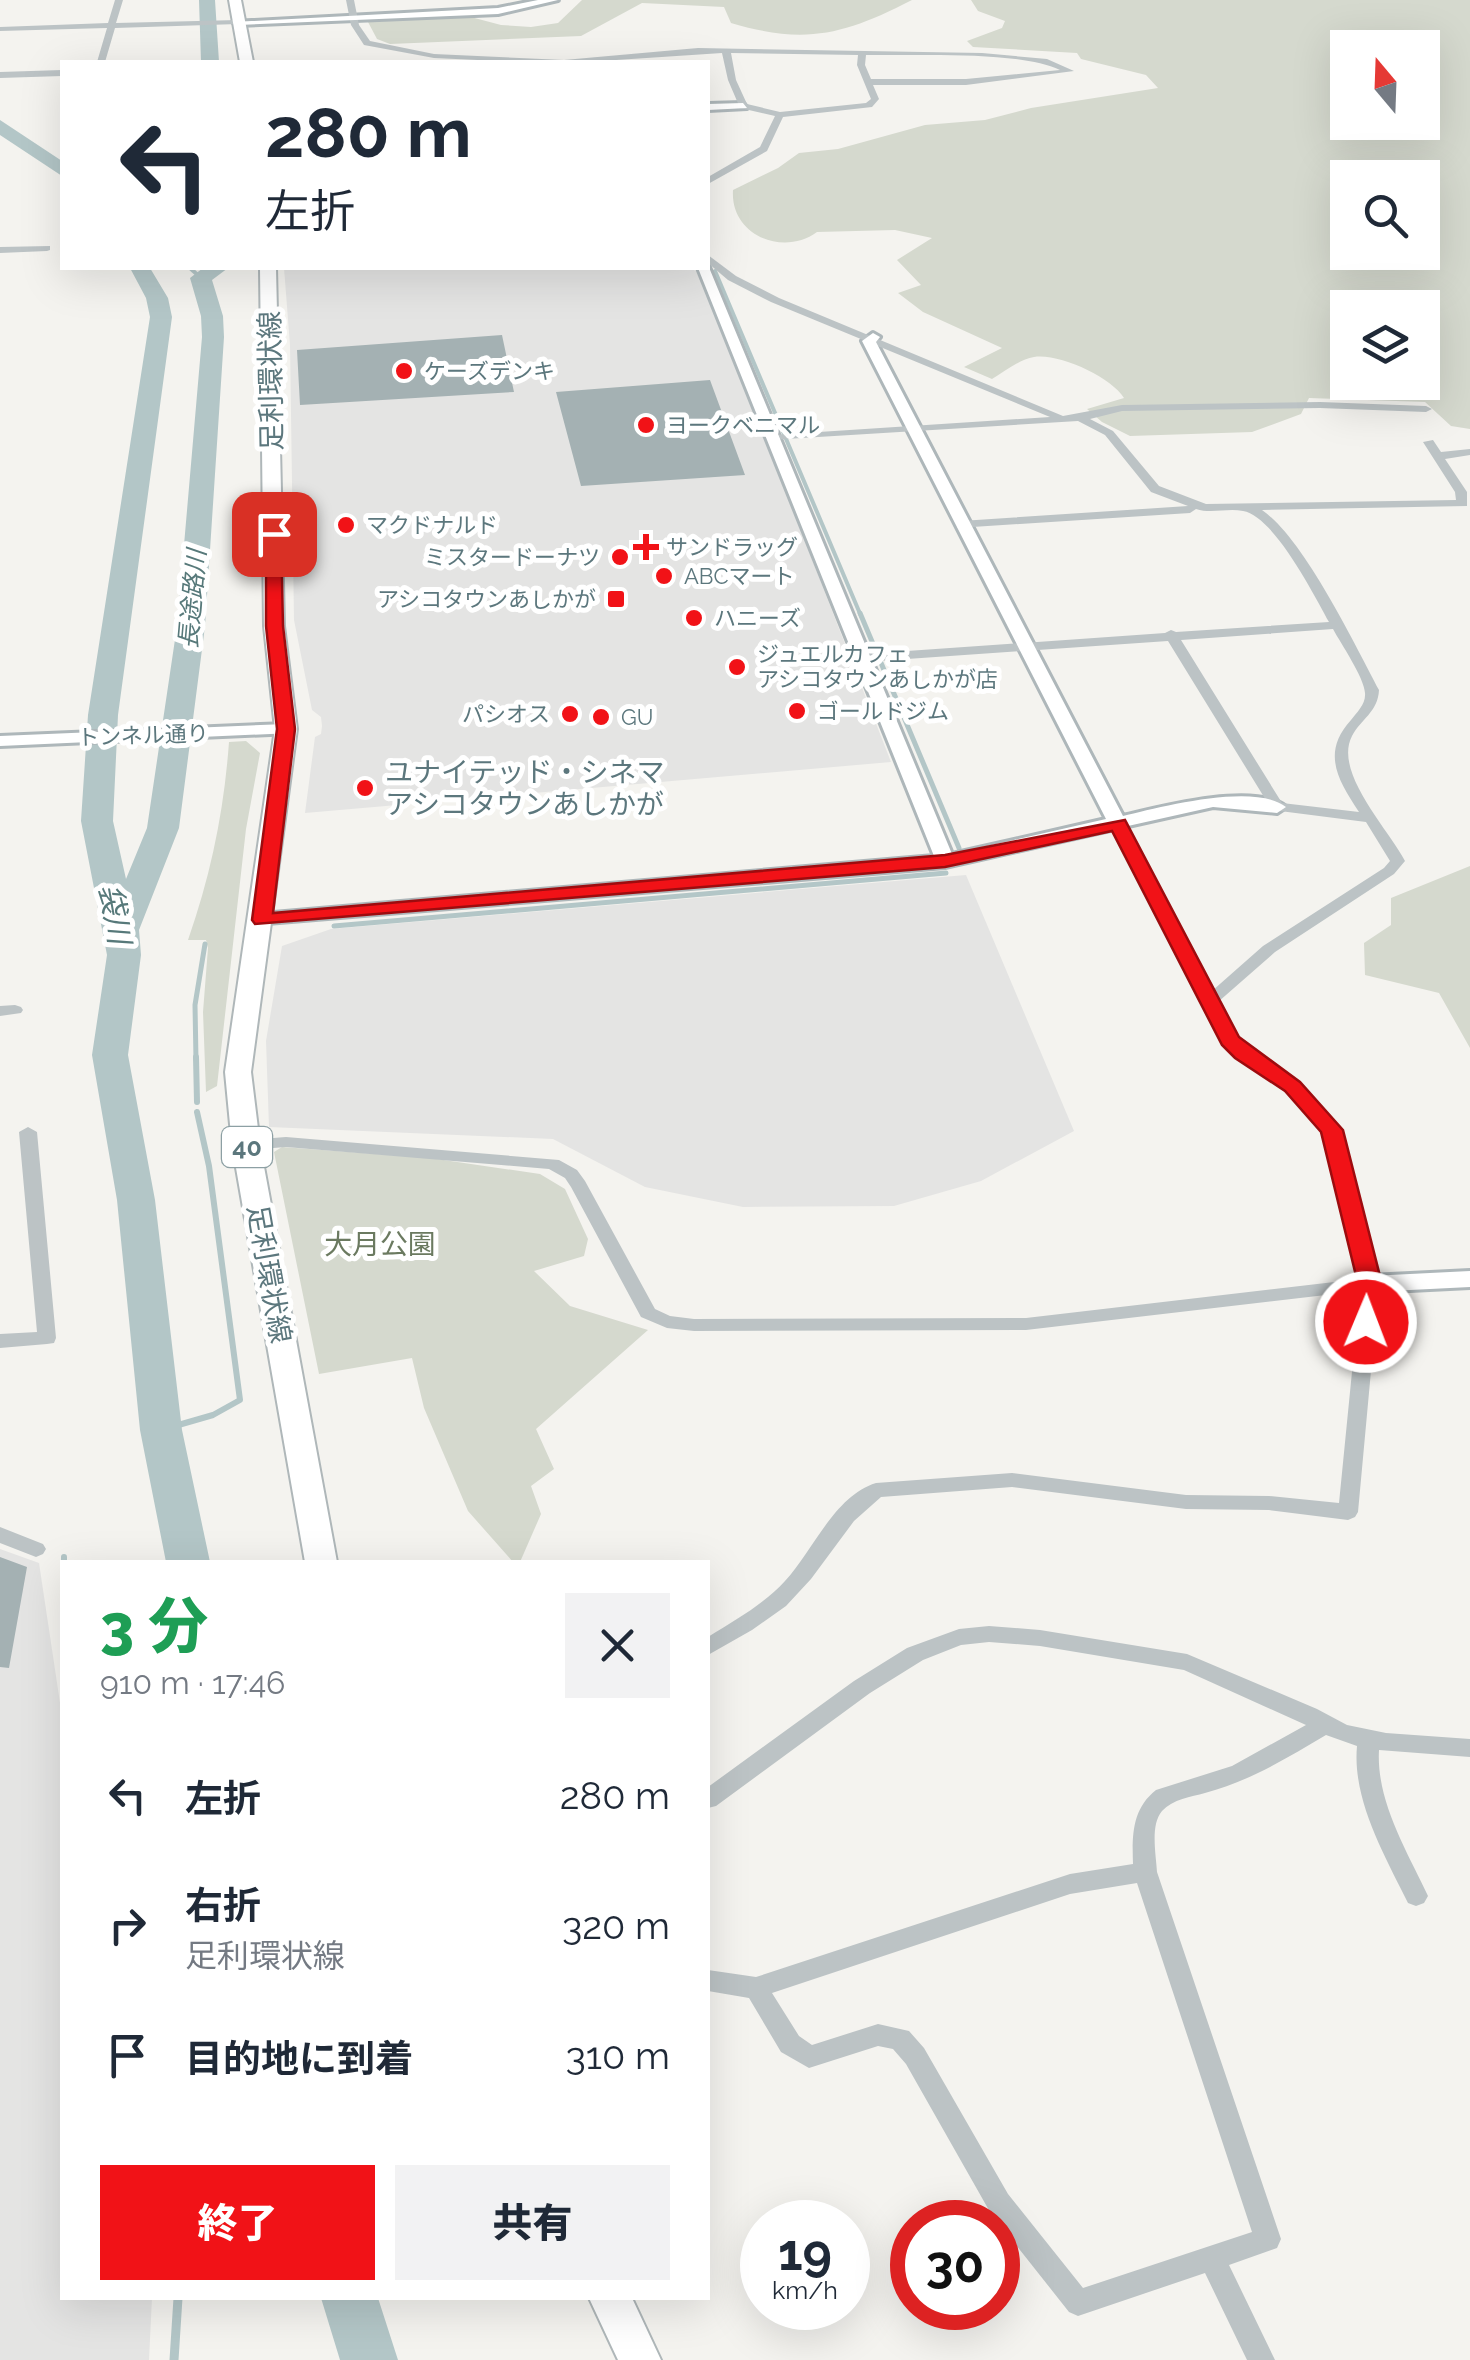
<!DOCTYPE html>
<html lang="ja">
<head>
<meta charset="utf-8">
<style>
  :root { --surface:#fff; --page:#f2f2f3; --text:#1f2937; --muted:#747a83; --accent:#f11217 }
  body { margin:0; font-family:Raleway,"Noto Sans JP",sans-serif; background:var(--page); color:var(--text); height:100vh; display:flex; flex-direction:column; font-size:38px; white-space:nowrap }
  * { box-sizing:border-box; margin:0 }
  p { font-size:32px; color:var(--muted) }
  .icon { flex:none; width:55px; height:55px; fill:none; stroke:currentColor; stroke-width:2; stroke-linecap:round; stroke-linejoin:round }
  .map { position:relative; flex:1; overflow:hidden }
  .panel { position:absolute; left:60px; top:1560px; width:650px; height:740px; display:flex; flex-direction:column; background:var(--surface); border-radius:0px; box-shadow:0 10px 40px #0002 }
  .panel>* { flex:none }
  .hud { position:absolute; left:60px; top:60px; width:650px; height:210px; border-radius:0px; box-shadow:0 10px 40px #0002; background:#fff; color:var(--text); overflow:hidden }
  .needle { width:65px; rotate:341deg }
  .fabs { position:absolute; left:1330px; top:30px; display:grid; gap:20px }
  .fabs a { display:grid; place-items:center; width:110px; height:110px; border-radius:0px; background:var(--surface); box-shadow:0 10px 40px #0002; font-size:50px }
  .speed { position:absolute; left:740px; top:2200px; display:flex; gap:20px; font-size:50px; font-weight:700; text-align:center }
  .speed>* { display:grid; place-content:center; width:130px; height:130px; border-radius:50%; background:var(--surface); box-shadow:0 10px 40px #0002; line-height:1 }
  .speed small { font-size:25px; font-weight:400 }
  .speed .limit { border:15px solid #d22; background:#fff; color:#111 }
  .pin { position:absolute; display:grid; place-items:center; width:85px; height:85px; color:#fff; margin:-42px; border-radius:20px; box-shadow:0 5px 15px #0006 }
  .me { position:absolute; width:110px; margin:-55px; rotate:1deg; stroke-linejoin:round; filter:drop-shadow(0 0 8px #0008) }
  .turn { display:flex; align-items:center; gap:35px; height:210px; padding:0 40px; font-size:45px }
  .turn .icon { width:130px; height:130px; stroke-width:2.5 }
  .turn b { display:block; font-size:70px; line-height:85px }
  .round { display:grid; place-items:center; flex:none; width:105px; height:105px; border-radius:0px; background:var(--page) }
  .summary { display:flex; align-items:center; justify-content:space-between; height:170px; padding:0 40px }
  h1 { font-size:60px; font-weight:800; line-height:75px; color:#1e9e55 }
  .button { display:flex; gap:20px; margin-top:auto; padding:20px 40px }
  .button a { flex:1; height:115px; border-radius:0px; background:var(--accent); color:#fff; font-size:40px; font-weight:800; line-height:115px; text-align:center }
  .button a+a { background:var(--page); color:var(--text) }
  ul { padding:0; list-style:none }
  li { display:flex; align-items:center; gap:30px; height:130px; padding:0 40px }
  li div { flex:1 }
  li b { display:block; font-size:38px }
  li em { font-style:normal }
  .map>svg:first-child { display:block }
  .built { fill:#e4e4e3 }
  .green { fill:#d5d9ce; fill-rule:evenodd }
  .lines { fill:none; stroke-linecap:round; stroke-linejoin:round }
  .stream-far3 { stroke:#b3c6c7; stroke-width:4 }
  .stream-far2 { stroke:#b3c6c7; stroke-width:5 }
  .stream-far1 { stroke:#b3c6c7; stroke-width:6 }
  .stream { stroke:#b3c6c7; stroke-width:9 }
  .river { fill:#b3c6c7; fill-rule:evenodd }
  .building { fill:#a4b1b3 }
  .secondary-casing { stroke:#aeb7ba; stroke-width:6 }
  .primary-casing { stroke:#afb7b9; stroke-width:4 }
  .street { fill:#bcc3c5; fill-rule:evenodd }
  .secondary { fill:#fff; fill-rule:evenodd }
  .primary { fill:#fff; fill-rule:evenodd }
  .route { fill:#f11217; stroke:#9d0c0f; stroke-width:2.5 }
  .poi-dot { fill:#f11217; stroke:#fff; stroke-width:4 }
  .labels { text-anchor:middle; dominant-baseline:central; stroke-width:10; stroke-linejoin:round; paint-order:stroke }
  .far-poi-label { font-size:22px; fill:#5c777d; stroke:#fff; text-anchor:start }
  .far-street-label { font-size:22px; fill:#5c777d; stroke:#fff }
  .far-water-label { font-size:25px; font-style:italic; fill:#57797a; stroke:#fff }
  .shield { fill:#fff; stroke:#8da0a4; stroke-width:2.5 }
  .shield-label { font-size:25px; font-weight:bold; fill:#5c777d }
  .street-label { font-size:28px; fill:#5c777d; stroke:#fff }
  .poi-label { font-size:28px; fill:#5c777d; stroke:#fff; text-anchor:start }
  .park-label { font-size:28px; fill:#6b7a60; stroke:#fff }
  .water-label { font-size:30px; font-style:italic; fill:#57797a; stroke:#fff }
</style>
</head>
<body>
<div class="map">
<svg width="1470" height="2360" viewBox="0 0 1470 2360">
  <rect width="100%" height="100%" fill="#f4f3ef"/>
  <path class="built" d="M 284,268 L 689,268 L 696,271 L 718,318 L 891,762 L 305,813 L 315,737 L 321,734 L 322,726 L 321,717 L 312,710 L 294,620 L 290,345 Z
    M 966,875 L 1074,1131 L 981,1181 L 894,1206 L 743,1207 L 645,1187 L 553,1139 L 269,1127 L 266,1041 L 282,946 L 331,929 Z
    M 0,1549 L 39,1563 L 62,1716 L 62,2298 L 152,2298 L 149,2360 L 0,2360 Z"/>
  <path class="green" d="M 582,0 L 912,0 C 844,35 805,45 731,23 L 724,7 L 642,3 L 581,36 L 390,44 L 377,39 L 368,22 L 467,16 L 501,25 L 531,27 L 558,23 Z
    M 971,0 L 1470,0 L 1470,429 L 1451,426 L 1425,402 L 1309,398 L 1301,414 L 1252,432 L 1130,436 L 1102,422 L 1087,409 L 1124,398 C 1111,377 1059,353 1034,357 C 1020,359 1004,372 992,379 L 964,367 L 1002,348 L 923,312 L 898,293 L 921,285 L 897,260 L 932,238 L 895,230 L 817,232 C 783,257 730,235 733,190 L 778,168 L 799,153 L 838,149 L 925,125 L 985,120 L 1031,108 L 1158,88 L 1146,75 L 1081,59 L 1077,53 L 973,47 L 967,41 L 1002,28 L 1005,21 L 978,11 ZM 1348,48 L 1422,48 L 1422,122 L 1348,122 ZM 1348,178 L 1422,178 L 1422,252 L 1348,252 ZM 1348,308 L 1422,308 L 1422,382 L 1348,382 Z
    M 246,741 L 260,753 L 246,829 L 217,1086 L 206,1092 L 203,1012 L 208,948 L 206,940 L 188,940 C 211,874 224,811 229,742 Z
    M 1470,866 L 1470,1048 L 1439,993 L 1365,975 L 1364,943 L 1391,925 L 1391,898 Z
    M 282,1147 L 430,1158 L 540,1174 L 565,1189 L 588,1239 L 584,1256 L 534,1271 L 570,1306 L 648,1330 L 536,1429 L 554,1469 L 531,1486 L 541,1514 L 520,1562 L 513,1562 L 468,1511 L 424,1408 L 412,1358 L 319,1374 L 274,1152 Z"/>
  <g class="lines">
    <path class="stream-far3" d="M 190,268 L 201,278
      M 715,271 L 861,616"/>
    <path class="stream-far2" d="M 860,613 L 959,848
      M 334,926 L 946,873
      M 196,1060 L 195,1005 L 205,944"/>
    <path class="stream-far1" d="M 196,1057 L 197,1102
      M 161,1430 L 213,1415 L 240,1400 L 209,1166 L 197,1112
      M 64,1557 L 64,1562"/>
    <path class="stream" d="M 174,2360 L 178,2298"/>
    <path class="river" d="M 199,0 L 215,0 L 219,62 L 201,62 Z
      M 0,120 L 62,161 L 62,176 L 0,135 Z
      M 130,268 L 150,268 L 168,298 L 172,317 L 118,715 L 113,821 L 126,879 L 147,828 L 177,626 L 202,337 L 201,316 L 190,278 L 203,268 L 228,268 L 212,280 L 223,316 L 224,337 L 205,626 L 179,828 L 139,930 L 141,955 L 128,1055 L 155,1200 L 182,1430 L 210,1562 L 166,1562 L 140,1430 L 117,1200 L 92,1055 L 107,955 L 81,821 L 88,715 L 150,317 L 146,298 Z
      M 321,2298 L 378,2298 L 398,2360 L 340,2360 Z"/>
  </g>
  <path class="building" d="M 502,335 L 514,392 L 300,405 L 297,350 Z
    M 710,380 L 745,475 L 581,486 L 556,392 Z
    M 0,1557 L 27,1567 L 9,1668 L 0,1667 Z"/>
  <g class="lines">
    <g class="secondary-casing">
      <path id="secondary" d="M 538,0 L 558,0 L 498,14 L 238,25 L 233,22 L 498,8 Z
        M 743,103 L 747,108 L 708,110 L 708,104 Z
        M 708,265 L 952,854 L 1106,819 L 862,341 L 873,333 L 880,337 L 876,342 L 1123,816 C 1160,807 1255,782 1286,807 L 1277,813 L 1213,807 L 945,867 L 255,924 L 252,920 L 255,916 L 262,914 L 934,856 L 698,268 Z
        M 286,724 L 292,725 L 292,733 L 0,746 L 0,736 Z
        M 1470,1271 L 1470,1287 L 1370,1292 L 1358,1284 L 1370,1276 Z"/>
    </g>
    <g class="primary-casing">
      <path id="primary" d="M 229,0 L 241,0 L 253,62 L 240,62 Z
        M 260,268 L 276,268 L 284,626 L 297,729 L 251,1072 L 260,1145 L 337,1562 L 305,1562 L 232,1145 L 225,1072 L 275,729 L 264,626 Z
        M 589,2298 L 632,2298 L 661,2360 L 618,2360 Z"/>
    </g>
    <path class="street" d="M 115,0 L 123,0 L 116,23 L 238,20 L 242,22 L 238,24 L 115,28 L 105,62 L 97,62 L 107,28 L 0,31 L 0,27 L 108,23 Z
      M 346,0 L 354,0 L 359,25 L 370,41 L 434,54 L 564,60 L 698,48 L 982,53 L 1047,59 L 1074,71 L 966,85 L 873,85 L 879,99 L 872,107 L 783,117 L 767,151 L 708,184 L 708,177 L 760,147 L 775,116 L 740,108 L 728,80 L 722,53 L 586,62 L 521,62 L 434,58 L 364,45 L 351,25 ZM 731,53 L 858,55 L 857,65 L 871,99 L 866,103 L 780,112 L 747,104 L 736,80 ZM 866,55 C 917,56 1016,50 1060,70 L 966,79 L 871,79 L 865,65 Z
      M 62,70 L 62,76 L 0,78 L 0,72 Z
      M 50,246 L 50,250 L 47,251 L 0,253 L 0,247 Z
      M 708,255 L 736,276 L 779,298 L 1063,416 L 1122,405 L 1320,402 L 1426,406 L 1432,409 L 1426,412 L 1320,408 L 1122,411 L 1090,419 L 1113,431 L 1159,486 L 1206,504 L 1456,500 L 1455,492 L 1423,442 L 1433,440 L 1441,452 L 1470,449 L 1470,455 L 1445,459 L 1467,492 L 1467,506 L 1262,510 C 1304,539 1354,643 1379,690 C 1378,712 1361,719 1352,736 C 1333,772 1389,830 1405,861 L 1394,874 L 1275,952 L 1218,1002 L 1236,1038 L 1249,1050 L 1299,1083 L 1328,1113 L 1340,1130 L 1358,1192 L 1379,1284 L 1358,1512 L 1355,1517 L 1348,1520 L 1269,1510 L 1186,1509 L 1012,1487 L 881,1497 L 854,1521 L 811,1579 L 786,1606 L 752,1630 L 708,1655 L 708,1637 C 735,1620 763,1605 785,1581 C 813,1551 834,1496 876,1483 L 1012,1473 L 1186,1495 L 1269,1496 L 1339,1503 L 1360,1291 L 1026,1330 L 694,1331 L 667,1328 L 641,1317 L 571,1187 L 565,1178 L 549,1169 L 286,1147 L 246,1150 L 237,1145 L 246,1140 L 286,1137 L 559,1160 L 577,1170 L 585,1181 L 655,1309 L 670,1316 L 694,1319 L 1026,1318 L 1360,1279 L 1323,1130 L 1287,1091 L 1237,1058 L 1223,1043 L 1111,824 L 1118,820 L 1125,824 L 1212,991 L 1263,946 L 1384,868 L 1390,861 L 1366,822 L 1272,810 L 1168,641 L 864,662 L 857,658 L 864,654 L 1165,633 L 1171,630 L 1176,632 L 1329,622 C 1314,595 1274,516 1243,511 C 1227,508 1211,514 1196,509 L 1190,513 L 957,528 L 957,522 L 961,521 L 1188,506 L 1151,492 L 1105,435 L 1078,421 L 769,440 L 767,438 L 773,435 L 1050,417 L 771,302 L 728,280 L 708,263 ZM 1333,629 C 1341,644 1364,677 1365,693 C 1366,704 1357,712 1351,720 C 1321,753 1338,780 1359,812 L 1282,803 L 1181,640 Z
      M 15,1005 L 21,1007 L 23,1010 L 21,1013 L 0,1016 L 0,1006 Z
      M 28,1127 L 37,1132 L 56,1338 L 54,1343 L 47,1344 L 0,1348 L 0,1334 L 37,1332 L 19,1132 Z
      M 0,1527 L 43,1544 L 46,1549 L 43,1554 L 36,1557 L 0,1543 Z
      M 989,1626 L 1040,1630 L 1187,1654 L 1317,1709 L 1347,1725 L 1386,1733 L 1470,1739 L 1470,1757 L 1379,1750 C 1376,1801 1407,1851 1428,1896 L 1424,1903 L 1416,1906 L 1408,1903 C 1385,1856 1352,1800 1357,1746 L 1326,1735 C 1287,1758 1250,1781 1205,1793 C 1191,1797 1173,1799 1162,1811 C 1150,1825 1156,1854 1157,1872 L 1281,2239 L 1277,2248 L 1229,2265 L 1275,2360 L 1247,2360 L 1205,2273 L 1078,2316 L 1069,2312 L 990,2212 L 906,2064 L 893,2049 L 878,2046 L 809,2068 L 781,2052 L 749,1998 L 708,1991 L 708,1970 L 756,1977 L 1070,1874 L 1133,1864 C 1132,1835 1132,1809 1156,1790 L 1232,1766 L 1306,1725 L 1184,1670 L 1040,1646 L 989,1642 L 961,1645 L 923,1660 L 870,1693 L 716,1806 L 708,1808 L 708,1787 L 854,1681 L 907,1648 L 959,1629 ZM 1137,1883 L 1252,2232 L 1083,2288 L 1008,2194 L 924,2048 L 909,2031 L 878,2024 L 812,2045 L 799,2036 L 772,1993 L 1070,1894 Z"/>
    <use href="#secondary" class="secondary"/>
    <use href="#primary" class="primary"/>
  </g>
  <path class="route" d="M 274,529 L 281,534 L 283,626 L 295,729 L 273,913 L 945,855 L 1125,820 L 1239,1037 L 1300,1082 L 1343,1130 L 1382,1284 L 1375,1328 L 1366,1330 L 1354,1322 L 1358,1284 L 1321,1132 L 1285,1091 L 1235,1058 L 1222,1045 L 1112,831 L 945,867 L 255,924 L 252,920 L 277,729 L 266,626 L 266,534 Z"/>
  <g class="poi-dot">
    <circle cx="404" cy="371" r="10"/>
    <circle cx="646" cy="425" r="10"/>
    <circle cx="346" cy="525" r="10"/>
    <path d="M641 532h10v10h10v10h-10v10h-10v-10h-10v-10h10z"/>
    <circle cx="620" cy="557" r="10"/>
    <circle cx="664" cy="576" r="10"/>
    <rect x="606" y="589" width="20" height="20" rx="5"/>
    <circle cx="694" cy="618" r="10"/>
    <circle cx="737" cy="667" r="10"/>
    <circle cx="797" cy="711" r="10"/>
    <circle cx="570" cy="714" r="10"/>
    <circle cx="601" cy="717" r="10"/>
    <circle cx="365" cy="788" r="10"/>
  </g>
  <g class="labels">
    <g class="far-poi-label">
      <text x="424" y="371">ケーズデンキ</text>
      <text x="666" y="425">ヨークベニマル</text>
      <text x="366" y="525">マクドナルド</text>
      <text x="666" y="547">サンドラッグ</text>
      <text x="600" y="557" text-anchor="end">ミスタードーナツ</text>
      <text x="684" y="576">ABCマート</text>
      <text x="596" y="599" text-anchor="end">アシコタウンあしかが</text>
      <text x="714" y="618">ハニーズ</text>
      <text x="757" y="654">ジュエルカフェ<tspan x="757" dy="25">アシコタウンあしかが店</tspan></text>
      <text x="817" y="711">ゴールドジム</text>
      <text x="550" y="714" text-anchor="end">パシオス</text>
      <text x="621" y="717">GU</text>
    </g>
    <g class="far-street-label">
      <text transform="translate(143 735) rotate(-2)">トンネル通り</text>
    </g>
    <g class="far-water-label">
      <text transform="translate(192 599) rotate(-85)">長途路川</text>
    </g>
    <rect class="shield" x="222" y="1127" width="50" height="40" rx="8"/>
    <g class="shield-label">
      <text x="247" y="1147">40</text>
    </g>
    <g class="street-label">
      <text transform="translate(271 381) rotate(-91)">足利環状線</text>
      <text transform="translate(269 1274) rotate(80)">足利環状線</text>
    </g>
    <g class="poi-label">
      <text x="385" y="772">ユナイテッド・シネマ<tspan x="385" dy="32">アシコタウンあしかが</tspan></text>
    </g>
    <g class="park-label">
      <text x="380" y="1244">大月公園</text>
    </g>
    <g class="water-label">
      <text transform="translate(115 914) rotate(80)">袋川</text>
    </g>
  </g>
</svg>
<div class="fabs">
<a><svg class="needle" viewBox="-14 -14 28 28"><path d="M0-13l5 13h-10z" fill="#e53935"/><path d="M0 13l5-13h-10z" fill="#747a83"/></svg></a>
<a><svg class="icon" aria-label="search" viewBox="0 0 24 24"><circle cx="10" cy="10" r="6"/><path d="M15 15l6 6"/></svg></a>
<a><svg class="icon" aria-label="layers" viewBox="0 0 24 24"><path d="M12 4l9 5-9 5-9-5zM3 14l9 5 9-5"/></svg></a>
</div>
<div class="speed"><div>19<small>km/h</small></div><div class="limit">30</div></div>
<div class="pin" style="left:274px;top:534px;background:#d93025"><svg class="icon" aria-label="arrive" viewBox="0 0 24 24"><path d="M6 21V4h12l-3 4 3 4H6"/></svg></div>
<svg class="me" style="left:1366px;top:1322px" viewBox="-20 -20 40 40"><circle r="17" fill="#f11217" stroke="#fff" stroke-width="3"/><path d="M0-11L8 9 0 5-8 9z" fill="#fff"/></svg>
<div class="hud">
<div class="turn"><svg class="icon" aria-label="left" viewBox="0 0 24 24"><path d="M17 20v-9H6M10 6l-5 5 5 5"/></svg><div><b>280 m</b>左折</div></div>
</div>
<section class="panel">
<div class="summary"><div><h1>3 分</h1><p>910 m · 17:46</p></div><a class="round"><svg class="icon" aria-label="close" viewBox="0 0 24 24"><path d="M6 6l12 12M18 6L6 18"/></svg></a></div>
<ul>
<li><svg class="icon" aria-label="left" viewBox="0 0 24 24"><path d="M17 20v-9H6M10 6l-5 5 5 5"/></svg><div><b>左折</b></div><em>280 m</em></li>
<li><svg class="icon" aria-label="right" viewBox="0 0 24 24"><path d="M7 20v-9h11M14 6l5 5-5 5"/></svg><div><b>右折</b><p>足利環状線</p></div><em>320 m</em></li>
<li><svg class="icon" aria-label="arrive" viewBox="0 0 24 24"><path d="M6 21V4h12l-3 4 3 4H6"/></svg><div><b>目的地に到着</b></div><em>310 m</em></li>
</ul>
<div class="button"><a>終了</a><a>共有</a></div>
</section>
</div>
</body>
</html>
